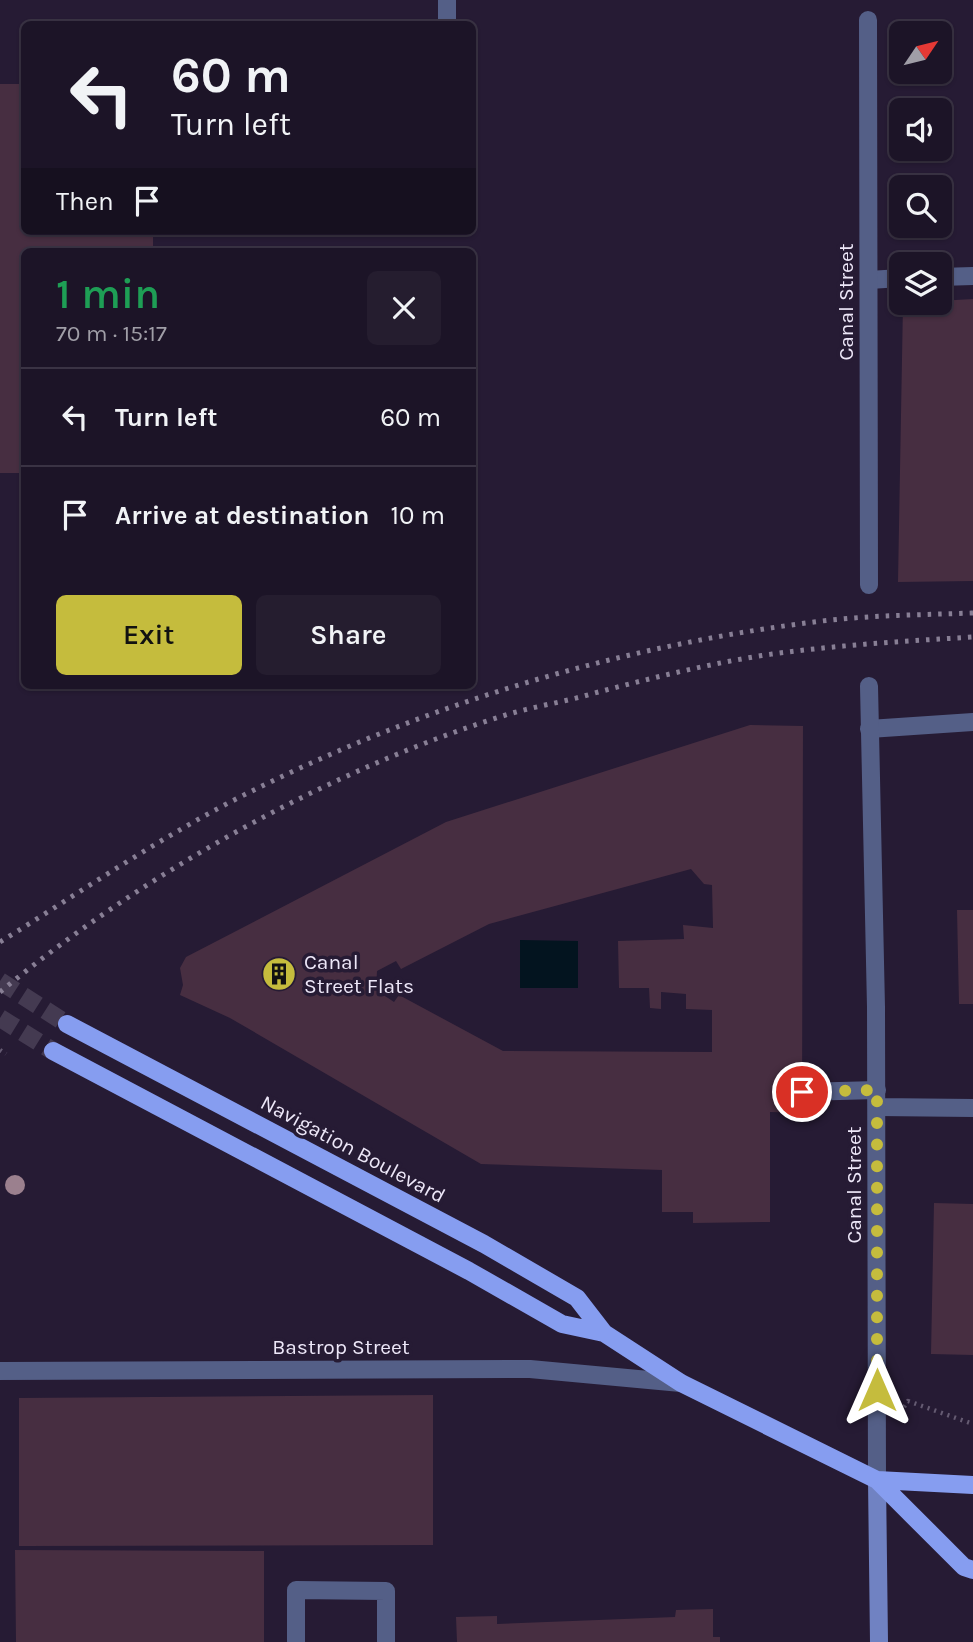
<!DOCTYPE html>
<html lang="en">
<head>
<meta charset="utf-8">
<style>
  :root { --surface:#1c1427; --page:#251d2f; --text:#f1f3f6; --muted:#a09ea7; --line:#3a3344; --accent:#c5bc3d }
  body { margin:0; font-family:Karla,sans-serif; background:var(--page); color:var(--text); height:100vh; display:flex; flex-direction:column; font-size:26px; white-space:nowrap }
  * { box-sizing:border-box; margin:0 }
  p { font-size:23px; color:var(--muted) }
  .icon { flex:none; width:38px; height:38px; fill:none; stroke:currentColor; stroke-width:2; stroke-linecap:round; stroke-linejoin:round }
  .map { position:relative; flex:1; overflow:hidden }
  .drawer { position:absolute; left:21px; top:248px; width:455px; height:441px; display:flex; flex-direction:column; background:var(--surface); border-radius:10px; box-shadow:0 2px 5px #0004,0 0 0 2px var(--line) }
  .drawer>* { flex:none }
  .banner { position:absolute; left:21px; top:21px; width:455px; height:214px; border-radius:10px; box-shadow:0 2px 5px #0004,0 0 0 2px var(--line); background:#1c1427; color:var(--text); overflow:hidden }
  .needle { width:46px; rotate:55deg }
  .controls { position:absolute; left:889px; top:21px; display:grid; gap:14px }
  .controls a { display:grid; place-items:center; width:63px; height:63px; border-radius:10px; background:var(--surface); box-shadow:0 2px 5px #0004,0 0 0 2px var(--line); font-size:35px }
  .pin { position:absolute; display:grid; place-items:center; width:60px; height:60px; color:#fff; margin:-30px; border:4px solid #fff; border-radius:50%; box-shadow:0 2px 7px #0007 }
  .me { position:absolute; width:77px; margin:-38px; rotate:0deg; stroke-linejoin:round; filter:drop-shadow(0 0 5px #0008) }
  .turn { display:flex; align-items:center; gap:24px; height:147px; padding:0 35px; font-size:32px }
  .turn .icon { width:91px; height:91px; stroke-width:2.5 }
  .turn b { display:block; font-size:49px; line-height:60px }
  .then { display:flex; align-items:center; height:66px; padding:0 35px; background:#0003; gap:14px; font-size:26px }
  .round { display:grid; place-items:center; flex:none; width:74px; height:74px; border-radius:10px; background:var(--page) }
  .summary { display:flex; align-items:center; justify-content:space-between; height:119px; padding:0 35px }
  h1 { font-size:42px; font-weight:600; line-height:52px; color:#1e9e55 }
  .button { display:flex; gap:14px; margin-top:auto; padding:14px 35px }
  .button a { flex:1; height:80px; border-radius:10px; background:var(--accent); color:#111; font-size:28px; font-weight:600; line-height:80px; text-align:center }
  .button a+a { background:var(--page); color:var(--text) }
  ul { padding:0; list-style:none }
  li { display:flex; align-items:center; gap:21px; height:98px; padding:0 35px; border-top:2px solid var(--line) }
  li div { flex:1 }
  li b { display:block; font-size:26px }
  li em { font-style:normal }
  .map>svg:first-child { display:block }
  .water { fill:#03141f }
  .building { fill:#472e41; fill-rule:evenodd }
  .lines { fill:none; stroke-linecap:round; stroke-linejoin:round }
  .primary-tunnel { stroke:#443a51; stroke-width:18; stroke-dasharray:18 9; stroke-linecap:butt }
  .path { stroke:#655b72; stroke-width:4.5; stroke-dasharray:2 5; stroke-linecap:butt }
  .lane { stroke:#545f87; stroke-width:18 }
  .street { stroke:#545f87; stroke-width:18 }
  .secondary { stroke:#7082c2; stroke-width:18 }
  .primary { stroke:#869df0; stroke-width:18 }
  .rail { stroke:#887f95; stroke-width:5; stroke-dasharray:3.5 7; stroke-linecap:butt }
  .tree { fill:#9b808e }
  .route { stroke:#c5bc3d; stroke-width:12; stroke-dasharray:0 21.6 }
  .labels { text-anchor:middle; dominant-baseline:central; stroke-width:7; stroke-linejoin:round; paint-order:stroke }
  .street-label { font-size:21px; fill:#ede7f8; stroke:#261b34 }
  .poi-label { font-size:21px; fill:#ede7f8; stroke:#261b34; text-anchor:start }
</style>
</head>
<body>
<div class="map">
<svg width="973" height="1642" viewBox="0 0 973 1642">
  <rect width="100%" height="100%" fill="#261b34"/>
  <path class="water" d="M 520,940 L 578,941 L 578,988 L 520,988 Z"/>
  <path class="building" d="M 0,84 L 24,84 L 24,231 L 153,231 L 153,252 L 24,252 L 24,473 L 0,473 Z
    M 973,299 L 973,581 L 898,582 L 903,303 Z
    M 750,725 L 803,726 L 802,1113 L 770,1112 L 770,1222 L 693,1223 L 693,1212 L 662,1212 L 662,1170 L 481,1164 L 230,1018 L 180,995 L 183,985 L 180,968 L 186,957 L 446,822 ZM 691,869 L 704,884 L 712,885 L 713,928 L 683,925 L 684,939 L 618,941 L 619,988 L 649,988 L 650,1008 L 661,1009 L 661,992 L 686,994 L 686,1009 L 712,1010 L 712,1052 L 503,1051 L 399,995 L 394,1002 L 376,990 L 377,971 L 396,961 L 401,969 L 489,924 Z
    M 957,910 L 973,910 L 973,1004 L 959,1004 Z
    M 934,1203 L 973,1204 L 973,1355 L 931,1354 Z
    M 433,1395 L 433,1545 L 19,1546 L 19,1398 Z
    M 15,1550 L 264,1551 L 264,1642 L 16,1642 Z
    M 713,1609 L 713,1637 L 720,1637 L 720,1642 L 457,1642 L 456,1617 L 497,1616 L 497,1624 L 675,1617 L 676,1610 Z"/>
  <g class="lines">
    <path class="primary-tunnel" d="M 0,981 L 67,1024
      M 0,1018 L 53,1051"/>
    <path class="path" d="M 0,1050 L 6,1054
      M 904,1407 L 908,1401 L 973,1424"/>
    <path class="lane" d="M 940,277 L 973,276
      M 869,280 L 901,278
      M 869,729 L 973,722
      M 802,1092 L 877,1090
      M 877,1107 L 973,1108
      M 296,1642 L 296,1590 L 386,1591 L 386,1642"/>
    <path class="street" d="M 447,0 L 447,24
      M 868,20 L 869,585
      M 869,686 L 876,1007 L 877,1480
      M 0,1371 L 530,1369 L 681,1383"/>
    <path class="secondary" d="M 877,1480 L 879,1642"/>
    <path class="primary" d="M 67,1024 L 484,1244 L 577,1298 L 604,1333 L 681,1383 L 877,1480 L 964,1567 L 973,1570
      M 53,1051 L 469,1271 L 562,1324 L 604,1333
      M 877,1480 L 973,1485"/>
    <path class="rail" d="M 0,942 C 84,890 166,833 254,790 C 429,703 621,646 814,622 C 867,615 920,615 973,613
      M 0,992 C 144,873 330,769 509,714 C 536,706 564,702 591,694 C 651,678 711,663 772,654 C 839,645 906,641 973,637"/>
  </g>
  <circle class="tree" cx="15" cy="1185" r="10"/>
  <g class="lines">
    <path class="route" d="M 802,1092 L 877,1090 L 877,1390"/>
  </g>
  <defs>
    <g id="building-disc" transform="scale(1.75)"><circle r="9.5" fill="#c5bc3d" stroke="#261b34"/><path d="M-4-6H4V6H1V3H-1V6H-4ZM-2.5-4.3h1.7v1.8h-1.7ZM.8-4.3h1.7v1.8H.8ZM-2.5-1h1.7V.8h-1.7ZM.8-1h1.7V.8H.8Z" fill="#111"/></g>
  </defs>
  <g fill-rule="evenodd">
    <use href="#building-disc" x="279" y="974"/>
  </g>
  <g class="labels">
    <g class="street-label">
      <text transform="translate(846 302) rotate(-90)">Canal Street</text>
      <text transform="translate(353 1149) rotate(28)">Navigation Boulevard</text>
      <text transform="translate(854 1185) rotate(-90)">Canal Street</text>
      <text x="341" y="1347">Bastrop Street</text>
    </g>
    <g class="poi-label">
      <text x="304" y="962">Canal<tspan x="304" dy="24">Street Flats</tspan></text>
    </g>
  </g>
</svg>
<div class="controls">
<a><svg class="needle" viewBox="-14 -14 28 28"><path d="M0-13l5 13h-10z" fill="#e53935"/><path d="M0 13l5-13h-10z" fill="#a09ea7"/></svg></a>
<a><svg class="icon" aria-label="sound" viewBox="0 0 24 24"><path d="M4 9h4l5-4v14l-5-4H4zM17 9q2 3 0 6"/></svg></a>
<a><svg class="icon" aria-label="search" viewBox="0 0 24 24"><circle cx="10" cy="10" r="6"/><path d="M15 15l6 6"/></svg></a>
<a><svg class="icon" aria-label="layers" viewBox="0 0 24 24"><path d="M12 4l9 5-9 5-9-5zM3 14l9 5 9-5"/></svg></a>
</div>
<div class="pin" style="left:802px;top:1092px;background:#d93025"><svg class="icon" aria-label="arrive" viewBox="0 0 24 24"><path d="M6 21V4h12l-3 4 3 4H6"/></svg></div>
<svg class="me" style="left:877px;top:1390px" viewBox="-20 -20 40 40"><path d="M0-17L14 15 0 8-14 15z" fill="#c5bc3d" stroke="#fff" stroke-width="4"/></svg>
<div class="banner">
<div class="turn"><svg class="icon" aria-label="left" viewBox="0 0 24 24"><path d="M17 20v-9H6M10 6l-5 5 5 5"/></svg><div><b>60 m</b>Turn left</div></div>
<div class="then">Then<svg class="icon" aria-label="arrive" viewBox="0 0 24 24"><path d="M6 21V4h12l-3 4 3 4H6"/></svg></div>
</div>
<section class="drawer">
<div class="summary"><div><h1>1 min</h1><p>70 m · 15:17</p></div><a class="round"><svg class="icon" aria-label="close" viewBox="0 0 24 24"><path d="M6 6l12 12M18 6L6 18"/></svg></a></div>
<ul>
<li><svg class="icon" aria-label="left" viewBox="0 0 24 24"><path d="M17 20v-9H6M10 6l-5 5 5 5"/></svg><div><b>Turn left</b></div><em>60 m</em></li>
<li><svg class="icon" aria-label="arrive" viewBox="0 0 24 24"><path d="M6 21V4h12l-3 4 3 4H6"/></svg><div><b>Arrive at destination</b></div><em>10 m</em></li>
</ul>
<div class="button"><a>Exit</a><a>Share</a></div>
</section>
</div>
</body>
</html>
